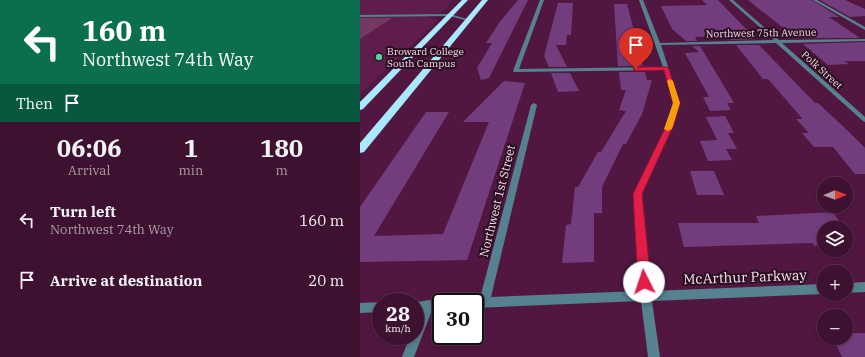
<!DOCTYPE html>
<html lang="en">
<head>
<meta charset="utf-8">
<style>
  :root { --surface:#3e1131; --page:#451a39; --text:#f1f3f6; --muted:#ad9dab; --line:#57314d }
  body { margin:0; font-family:"IBM Plex Serif",serif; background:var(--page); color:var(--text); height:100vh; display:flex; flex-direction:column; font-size:15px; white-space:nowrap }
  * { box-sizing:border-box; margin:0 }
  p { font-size:13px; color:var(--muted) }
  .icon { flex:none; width:22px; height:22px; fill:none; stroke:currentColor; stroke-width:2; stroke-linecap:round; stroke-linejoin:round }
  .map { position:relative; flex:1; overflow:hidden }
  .panel { display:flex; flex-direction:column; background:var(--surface); width:360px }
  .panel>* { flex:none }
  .top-card { background:#0b6e4f; color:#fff; overflow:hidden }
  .needle { width:26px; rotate:89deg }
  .tools { position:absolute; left:457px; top:177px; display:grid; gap:8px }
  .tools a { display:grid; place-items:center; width:36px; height:36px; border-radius:50%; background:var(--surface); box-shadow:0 2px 6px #0003,0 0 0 1px var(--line); font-size:20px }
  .speed { position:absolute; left:12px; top:293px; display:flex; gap:8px; font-size:20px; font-weight:700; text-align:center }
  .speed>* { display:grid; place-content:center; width:52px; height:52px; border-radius:50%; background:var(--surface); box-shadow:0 2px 6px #0003,0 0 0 1px var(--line); line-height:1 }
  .speed small { font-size:10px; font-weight:400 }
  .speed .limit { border:2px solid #111; border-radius:6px; background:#fff; color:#111 }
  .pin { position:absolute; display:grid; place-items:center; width:34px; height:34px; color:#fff; margin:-41px -17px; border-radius:50% 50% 50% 0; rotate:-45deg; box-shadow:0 0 4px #0007 }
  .pin .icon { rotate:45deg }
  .me { position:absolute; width:44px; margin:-22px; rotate:356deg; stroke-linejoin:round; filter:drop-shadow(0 0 3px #0008) }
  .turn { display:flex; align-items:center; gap:14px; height:84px; padding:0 16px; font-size:18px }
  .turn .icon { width:52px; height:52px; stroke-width:2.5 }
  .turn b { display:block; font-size:28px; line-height:34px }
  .then { display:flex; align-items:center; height:38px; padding:0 16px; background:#0003; gap:8px; font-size:15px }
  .eta { display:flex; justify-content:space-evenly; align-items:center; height:68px; text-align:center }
  .eta b { font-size:24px; font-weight:700; line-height:28px }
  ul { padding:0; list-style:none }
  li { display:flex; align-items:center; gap:12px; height:60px; padding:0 16px }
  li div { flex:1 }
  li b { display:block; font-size:15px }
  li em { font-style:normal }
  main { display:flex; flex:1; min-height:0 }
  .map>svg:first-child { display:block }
  .built { fill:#5f1d4c }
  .green { fill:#733a61 }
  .building { fill:#733d7d }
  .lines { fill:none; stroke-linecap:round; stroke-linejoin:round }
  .lane { fill:#568290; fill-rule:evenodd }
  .street { fill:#568290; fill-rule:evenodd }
  .highway { fill:#a9e9ff; fill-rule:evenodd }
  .route { fill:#e11d48; stroke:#92132f }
  .slow { fill:#f59e0b }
  .poi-dot { fill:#4fd399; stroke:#290f21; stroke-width:1.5 }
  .labels { text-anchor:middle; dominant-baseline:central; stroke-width:4; stroke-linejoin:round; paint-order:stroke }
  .far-street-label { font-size:10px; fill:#fbddef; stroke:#290f21 }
  .far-poi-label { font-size:10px; fill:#fbddef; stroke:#290f21; text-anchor:start }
  .street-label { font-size:12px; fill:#fbddef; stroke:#290f21 }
  .near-street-label { font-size:14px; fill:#fbddef; stroke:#290f21 }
</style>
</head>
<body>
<main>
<section class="panel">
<div class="top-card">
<div class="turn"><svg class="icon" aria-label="left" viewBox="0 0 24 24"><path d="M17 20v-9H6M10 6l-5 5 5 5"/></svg><div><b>160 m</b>Northwest 74th Way</div></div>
<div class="then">Then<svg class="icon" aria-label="arrive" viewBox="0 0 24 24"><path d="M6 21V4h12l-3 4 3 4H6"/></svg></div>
</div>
<div class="eta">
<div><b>06:06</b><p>Arrival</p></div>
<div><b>1</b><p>min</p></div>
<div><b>180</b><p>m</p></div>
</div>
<ul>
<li><svg class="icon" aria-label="left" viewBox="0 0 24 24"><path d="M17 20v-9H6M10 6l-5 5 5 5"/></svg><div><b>Turn left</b><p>Northwest 74th Way</p></div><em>160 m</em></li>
<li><svg class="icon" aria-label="arrive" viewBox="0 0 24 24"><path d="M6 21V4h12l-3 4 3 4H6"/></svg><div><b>Arrive at destination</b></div><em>20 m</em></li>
</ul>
</section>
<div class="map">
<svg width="505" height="357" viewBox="0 0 505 357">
  <rect width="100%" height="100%" fill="#521741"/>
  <path class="built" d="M 0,0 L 93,0 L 81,13 L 75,13 L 69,17 L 78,20 L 0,94 Z"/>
  <path class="green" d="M 0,18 L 32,18 L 0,39 Z"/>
  <path class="building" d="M 158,0 L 168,0 L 129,78 L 121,80 L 117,68 L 132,43 L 126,43 L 139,23 Z
    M 342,0 L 358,0 L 394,37 L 392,37 L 394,39 L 371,40 L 368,36 L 335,37 L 337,41 L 326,41 L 312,29 L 301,6 L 347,5 Z
    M 388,0 L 452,0 L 479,17 L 469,17 L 500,38 L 436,38 Z
    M 460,0 L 485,0 L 505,9 L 505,16 L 490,17 Z
    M 198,3 L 213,3 L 211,35 L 207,35 L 206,45 L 196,45 L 207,67 L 189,67 L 184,56 Z
    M 254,4 L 267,4 L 283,66 L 258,66 Z
    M 505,42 L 505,61 L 484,61 L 489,64 L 468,65 L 443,44 Z
    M 376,45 L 399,45 L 455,103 L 458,103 L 489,132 L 505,148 L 505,174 L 495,174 L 473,147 L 454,147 L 442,133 L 449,133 L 436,119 L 442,119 L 441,117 L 408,79 L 403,79 Z
    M 332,46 L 340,46 L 374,103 L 367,103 L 371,110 L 350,111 L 343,97 L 349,97 L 325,53 L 339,52 Z
    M 259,72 L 285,72 L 287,80 L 292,80 L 282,114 L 266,144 L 263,144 L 242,187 L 242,213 L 234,213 L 234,262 L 202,263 L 206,225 L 211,224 L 215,187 L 218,187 L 238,152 L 241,152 L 266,111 L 259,110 L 266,90 L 261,90 Z
    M 191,73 L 210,73 L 219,91 L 198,92 Z
    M 144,81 L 165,83 L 107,260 L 0,262 L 0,207 L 66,112 L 89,112 L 14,236 L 83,234 L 129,122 L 103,122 Z
    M 365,116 L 374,133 L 368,133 L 377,149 L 366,149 L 372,160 L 348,161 L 340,141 L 357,140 L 346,117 Z
    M 330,171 L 354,171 L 364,195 L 337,195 Z
    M 473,212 L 484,228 L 464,228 L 464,245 L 454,246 L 453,243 L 324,247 L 318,223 L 399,223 L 396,216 Z
    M 486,333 L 505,333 L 505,357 L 482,357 L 473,338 L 486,338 Z"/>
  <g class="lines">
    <path class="lane" d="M 90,14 L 110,20 L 108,21 L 90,16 L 0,17 L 0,15 Z
      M 68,300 L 72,301 L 74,305 L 54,357 L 42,357 L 50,336 L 55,336 L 55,323 L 64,301 Z"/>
    <path class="street" d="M 180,0 L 184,0 L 159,69 L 303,67 L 279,0 L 283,0 L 300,43 L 414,40 L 369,0 L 373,0 L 419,40 L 505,39 L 505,41 L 422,43 L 505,117 L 505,122 L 503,121 L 416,43 L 301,45 L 320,103 L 314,124 L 282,194 L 291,291 L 464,284 L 464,294 L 292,301 L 300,357 L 288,357 L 281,301 L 115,308 L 115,302 L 110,302 L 111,299 L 120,298 L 171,105 L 174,103 L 177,105 L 131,297 L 280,291 L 274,194 L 308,124 L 314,103 L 304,70 L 154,72 L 153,71 Z
      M 453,0 L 457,0 L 505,27 L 505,30 Z
      M 505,282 L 505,292 L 486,293 L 486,283 Z
      M 81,300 L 85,302 L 81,302 L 81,310 L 55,311 L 55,302 L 52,302 Z
      M 21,302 L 21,312 L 0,313 L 0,303 Z"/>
    <path class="highway" d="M 102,0 L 108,0 L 3,109 L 0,110 L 0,102 Z
      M 122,0 L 128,0 L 4,152 L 0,153 L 0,143 Z"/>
  </g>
  <path class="route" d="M 308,67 L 320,103 L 314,124 L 282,194 L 291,282 L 289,285 L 284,287 L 280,285 L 278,282 L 273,194 L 307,124 L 313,103 L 304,70 L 276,71 L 273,69 L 276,67 Z"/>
  <path class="slow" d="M 310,79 L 313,81 L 320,103 L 312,129 L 308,131 L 304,129 L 313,103 L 307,81 Z"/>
  <circle class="poi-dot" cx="19" cy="57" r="4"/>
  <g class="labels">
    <g class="far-street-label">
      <text transform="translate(401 33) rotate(-1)">Northwest 75th Avenue</text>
      <text transform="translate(462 70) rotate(42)">Polk Street</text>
    </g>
    <g class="far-poi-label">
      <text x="27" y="51">Broward College<tspan x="27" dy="12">South Campus</tspan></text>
    </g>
    <g class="street-label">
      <text transform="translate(137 201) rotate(-76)">Northwest 1st Street</text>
    </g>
    <g class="near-street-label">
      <text transform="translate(385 277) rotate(-2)">McArthur Parkway</text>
    </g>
  </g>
</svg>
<div class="tools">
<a><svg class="needle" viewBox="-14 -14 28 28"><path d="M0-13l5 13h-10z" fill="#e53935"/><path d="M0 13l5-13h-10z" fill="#ad9dab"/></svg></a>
<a><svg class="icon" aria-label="layers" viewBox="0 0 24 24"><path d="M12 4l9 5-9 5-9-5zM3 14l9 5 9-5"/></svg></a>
<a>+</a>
<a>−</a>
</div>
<div class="speed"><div>28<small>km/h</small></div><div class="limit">30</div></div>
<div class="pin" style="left:276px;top:69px;background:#d93025"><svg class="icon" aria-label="arrive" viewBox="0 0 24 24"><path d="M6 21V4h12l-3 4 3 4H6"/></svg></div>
<svg class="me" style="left:284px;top:282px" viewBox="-20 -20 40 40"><circle r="19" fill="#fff"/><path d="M0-13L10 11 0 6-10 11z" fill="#e11d48"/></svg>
</div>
</main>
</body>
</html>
